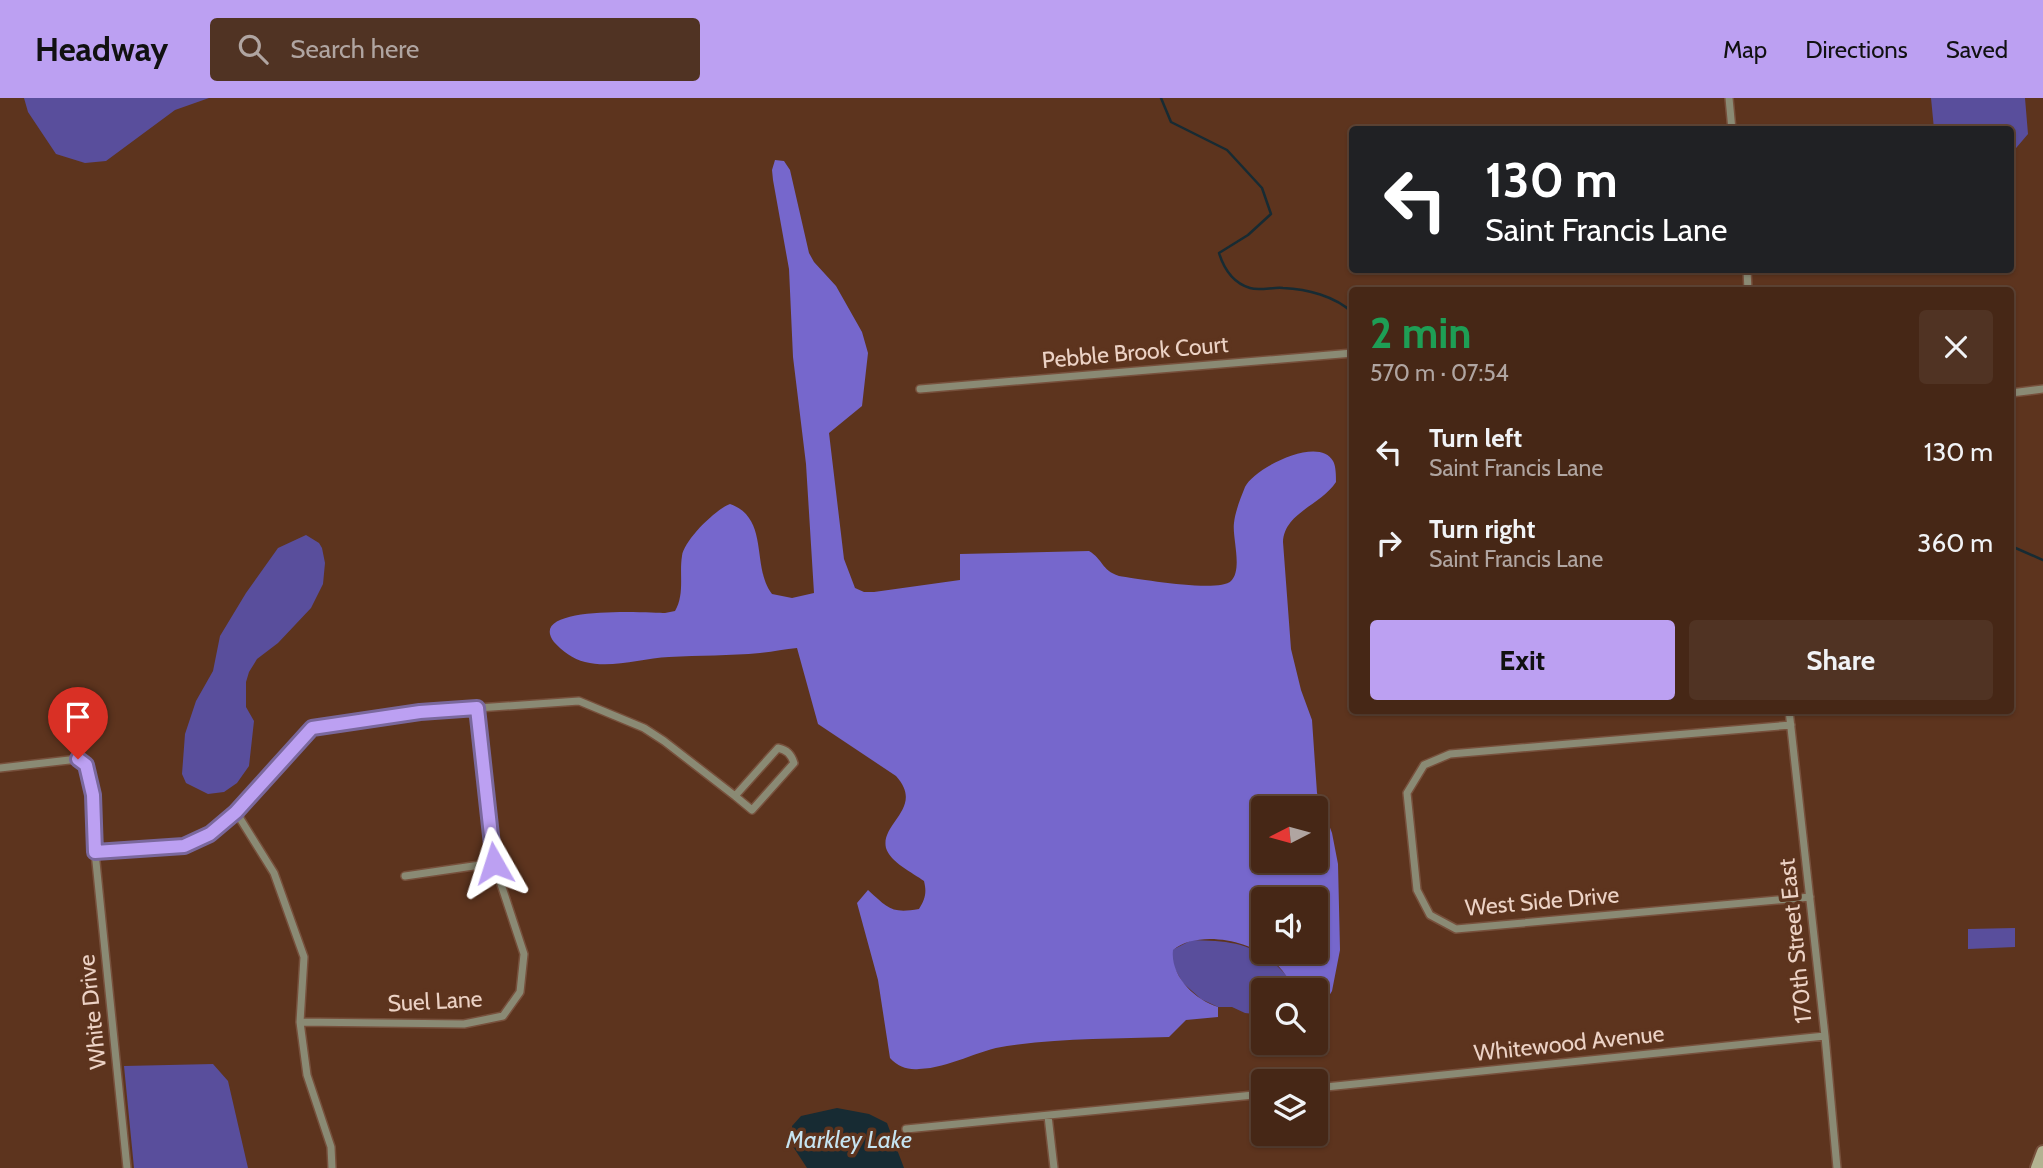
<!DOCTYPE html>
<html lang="en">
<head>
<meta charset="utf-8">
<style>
  :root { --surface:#462716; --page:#503323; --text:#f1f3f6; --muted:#b0a5a1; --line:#5e4435; --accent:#bca0f2 }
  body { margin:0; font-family:Cabin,sans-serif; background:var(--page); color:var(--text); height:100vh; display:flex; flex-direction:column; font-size:26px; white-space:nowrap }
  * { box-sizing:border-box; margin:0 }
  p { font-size:23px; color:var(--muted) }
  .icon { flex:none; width:38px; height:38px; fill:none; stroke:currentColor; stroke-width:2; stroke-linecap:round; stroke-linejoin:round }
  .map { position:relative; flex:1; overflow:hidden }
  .details { position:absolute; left:1349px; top:189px; width:665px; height:427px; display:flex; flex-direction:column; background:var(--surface); border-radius:7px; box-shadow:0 2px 5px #0004,0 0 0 2px var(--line) }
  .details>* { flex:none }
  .banner { position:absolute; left:1349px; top:28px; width:665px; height:147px; border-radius:7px; box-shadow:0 2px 5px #0004,0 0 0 2px var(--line); background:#202124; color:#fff; overflow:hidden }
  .needle { width:46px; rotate:264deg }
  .buttons { position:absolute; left:1251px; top:698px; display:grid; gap:14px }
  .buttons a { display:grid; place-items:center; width:77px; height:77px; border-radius:7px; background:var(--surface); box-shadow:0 2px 5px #0004,0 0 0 2px var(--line); font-size:35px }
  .pin { position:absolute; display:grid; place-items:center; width:60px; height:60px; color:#fff; margin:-72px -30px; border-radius:50% 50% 50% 0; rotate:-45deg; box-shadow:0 0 7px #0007 }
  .pin .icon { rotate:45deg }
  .me { position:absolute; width:77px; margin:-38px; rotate:354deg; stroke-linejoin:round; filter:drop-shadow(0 0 5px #0008) }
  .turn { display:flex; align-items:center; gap:24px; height:147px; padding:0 21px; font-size:32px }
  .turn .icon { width:91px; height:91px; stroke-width:2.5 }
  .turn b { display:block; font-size:49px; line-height:60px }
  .round { display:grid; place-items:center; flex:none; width:74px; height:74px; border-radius:7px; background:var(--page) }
  .overview { display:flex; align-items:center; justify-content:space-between; height:119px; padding:0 21px }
  h1 { font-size:42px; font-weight:700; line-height:52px; color:#1e9e55 }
  .action { display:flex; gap:14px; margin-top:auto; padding:14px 21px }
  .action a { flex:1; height:80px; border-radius:7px; background:var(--accent); color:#111; font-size:28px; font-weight:700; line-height:80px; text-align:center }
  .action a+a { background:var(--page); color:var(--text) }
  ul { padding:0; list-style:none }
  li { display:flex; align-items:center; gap:21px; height:91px; padding:0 21px }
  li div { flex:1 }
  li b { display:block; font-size:26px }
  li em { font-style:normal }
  header { display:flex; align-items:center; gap:42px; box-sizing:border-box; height:98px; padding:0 35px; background:var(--accent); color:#111 }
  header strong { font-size:33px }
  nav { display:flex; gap:38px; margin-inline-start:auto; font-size:24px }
  .search { width:490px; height:63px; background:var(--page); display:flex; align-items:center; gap:18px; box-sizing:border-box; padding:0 24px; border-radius:7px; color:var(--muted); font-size:26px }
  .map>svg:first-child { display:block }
  .green { fill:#594e9c }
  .forest { fill:#7667cc; fill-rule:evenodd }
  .water { fill:#172b33 }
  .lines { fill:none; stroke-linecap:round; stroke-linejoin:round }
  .stream { stroke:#172b33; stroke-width:2.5 }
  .minor-casing { stroke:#77503c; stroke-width:10 }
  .secondary-casing { stroke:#77503c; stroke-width:16 }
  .minor { stroke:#8a8a74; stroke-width:7 }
  .secondary { stroke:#b3b391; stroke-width:12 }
  .route-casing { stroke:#7a689d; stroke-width:18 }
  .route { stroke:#bca0f2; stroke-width:12 }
  .labels { text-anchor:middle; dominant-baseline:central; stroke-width:7; stroke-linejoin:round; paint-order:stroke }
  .street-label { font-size:23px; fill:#ecd2c5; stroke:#5d341e }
  .water-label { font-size:24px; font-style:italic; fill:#c6e4f1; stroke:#5d341e }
</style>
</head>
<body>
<header>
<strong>Headway</strong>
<div class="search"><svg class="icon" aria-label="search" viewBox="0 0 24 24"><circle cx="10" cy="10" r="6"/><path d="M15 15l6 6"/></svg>Search here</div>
<nav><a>Map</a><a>Directions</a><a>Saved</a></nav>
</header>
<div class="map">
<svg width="2043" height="1070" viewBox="0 0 2043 1070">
  <rect width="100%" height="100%" fill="#5d341e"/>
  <path class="green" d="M 24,0 L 209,0 L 175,12 L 106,63 L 85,65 L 56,56 L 28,14 Z
    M 1931,0 L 2025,0 L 2028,36 L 2011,56 L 2011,32 L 1934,31 Z
    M 306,437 L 319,445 L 322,450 L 325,465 L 323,486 L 311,510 L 278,545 L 257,561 L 249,574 L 246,584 L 246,609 L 254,623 L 249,668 L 237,685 L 224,694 L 208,696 L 186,685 L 182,676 L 185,636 L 196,603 L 213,573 L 220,538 L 246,495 L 278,450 Z
    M 2015,830 L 2015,849 L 1968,851 L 1968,831 Z
    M 1192,842 C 1232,843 1258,845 1286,877 L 1285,892 L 1264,892 L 1263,917 L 1245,915 L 1232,909 L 1218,909 L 1201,901 L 1183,885 L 1171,864 L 1172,852 Z
    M 213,966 L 228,983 L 248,1070 L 134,1070 L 124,968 Z"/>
  <path class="forest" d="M 775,62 L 784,63 L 790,72 L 809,155 L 814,164 L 836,188 L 862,234 L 868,255 L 862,308 L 829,335 L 844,461 L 855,490 L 864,494 L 874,494 L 960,482 L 960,456 L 1089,453 C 1103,461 1101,472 1119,478 C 1139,481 1219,495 1231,483 C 1243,471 1232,440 1234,425 C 1235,414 1241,399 1245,389 C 1254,370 1319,337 1333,363 C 1336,368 1336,378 1336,384 C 1321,407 1284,415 1283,444 L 1291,551 L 1301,592 L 1312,622 L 1317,695 L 1332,735 L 1338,766 L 1340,852 L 1332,893 L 1321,911 L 1316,910 L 1316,892 L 1296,892 C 1289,882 1282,870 1272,862 C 1248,842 1198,832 1173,852 C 1170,878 1195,902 1218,909 L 1218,919 L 1186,922 L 1169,939 C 1115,941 1061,940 1007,948 C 977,952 950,970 919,971 C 908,972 898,969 890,960 L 878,882 L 857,805 L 868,792 C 888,810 891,816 919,811 C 925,801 927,795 924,783 C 913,775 890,764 886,750 C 880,725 925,710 896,678 L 818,626 L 797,550 C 785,551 772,554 760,555 C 730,558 699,557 669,559 C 642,560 612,571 585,564 C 573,561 562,553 554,544 C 525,506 652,515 665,515 L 675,513 C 685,496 679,476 682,458 C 684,442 716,411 730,406 C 770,420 751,469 772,496 L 792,500 L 814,495 L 806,366 L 793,259 L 789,171 L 773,82 L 772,72 ZM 1264,710 L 1316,710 L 1316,763 L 1264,763 ZM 1264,802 L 1316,802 L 1316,854 L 1264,854 Z"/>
  <path class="water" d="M 837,1010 L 869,1016 L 887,1025 L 904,1070 L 807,1070 L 792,1047 L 792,1028 L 801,1018 Z"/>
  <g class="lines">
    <path class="stream" d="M 1161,0 L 1171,24 L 1227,52 L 1262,90 L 1271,116 L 1248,137 L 1219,155 C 1224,171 1233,185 1250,190 C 1259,193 1273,189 1283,190 C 1307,191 1335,198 1353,215
      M 2011,448 L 2043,462"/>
    <g class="minor-casing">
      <path id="minor" d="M 1729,0 L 1732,32
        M 1747,172 L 1748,192
        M 920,291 L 1353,255
        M 2011,295 L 2043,291
        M 1789,612 L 1825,938 L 1837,1070
        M 1791,627 L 1450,656 L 1424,667 L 1407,695 L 1417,792 L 1430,817 L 1456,831 L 1810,799
        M 0,670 L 78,661 L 86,667 L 93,697 L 95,754 L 127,1070
        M 236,714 L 274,775 L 304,859 L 300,924 L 307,977 L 331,1049 L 332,1070
        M 95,754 L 184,748 L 210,736 L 236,714 L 312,630 L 420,614 L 579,603 L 644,630 L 664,643 L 735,698 L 778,650 C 787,652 791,656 794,665 L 752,712 L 735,698
        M 405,778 L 494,765
        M 300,924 L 464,926 L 503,918 L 520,894 L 524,856 L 494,765 L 477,610
        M 1316,990 L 1825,938
        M 1048,1018 L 1054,1070
        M 906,1031 L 1264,996"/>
    </g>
    <g class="secondary-casing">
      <path id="secondary" d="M 2037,1070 L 2043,1054"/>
    </g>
    <use href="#minor" class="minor"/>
    <use href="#secondary" class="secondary"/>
  </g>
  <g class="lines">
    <g class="route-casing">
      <path id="route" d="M 78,661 L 86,667 L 93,697 L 95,754 L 184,748 L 210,736 L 236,714 L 312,630 L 420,614 L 477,610 L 494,765"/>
    </g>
    <use href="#route" class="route"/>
  </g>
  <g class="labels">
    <g class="street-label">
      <text transform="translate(1135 254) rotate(-5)">Pebble Brook Court</text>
      <text transform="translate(1542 803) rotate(-5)">West Side Drive</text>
      <text transform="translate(1795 843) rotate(-96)">170th Street East</text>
      <text transform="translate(435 903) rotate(-3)">Suel Lane</text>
      <text transform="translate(92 914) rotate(-96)">White Drive</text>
      <text transform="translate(1569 945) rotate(-6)">Whitewood Avenue</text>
    </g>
    <g class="water-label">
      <text x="849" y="1041">Markley Lake</text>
    </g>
  </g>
</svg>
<div class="buttons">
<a><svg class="needle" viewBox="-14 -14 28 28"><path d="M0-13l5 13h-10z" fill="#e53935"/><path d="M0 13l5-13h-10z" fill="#b0a5a1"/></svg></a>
<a><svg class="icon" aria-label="sound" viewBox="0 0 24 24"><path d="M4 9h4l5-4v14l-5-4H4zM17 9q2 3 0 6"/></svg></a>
<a><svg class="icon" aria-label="search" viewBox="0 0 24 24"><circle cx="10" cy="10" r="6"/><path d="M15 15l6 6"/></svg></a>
<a><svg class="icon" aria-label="layers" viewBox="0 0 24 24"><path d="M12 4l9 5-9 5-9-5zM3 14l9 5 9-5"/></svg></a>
</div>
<div class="pin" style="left:78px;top:661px;background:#d93025"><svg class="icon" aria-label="arrive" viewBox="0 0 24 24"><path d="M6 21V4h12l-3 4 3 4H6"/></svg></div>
<svg class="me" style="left:494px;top:765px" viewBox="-20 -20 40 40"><path d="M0-17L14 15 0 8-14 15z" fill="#bca0f2" stroke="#fff" stroke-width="4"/></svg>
<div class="banner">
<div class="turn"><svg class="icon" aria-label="left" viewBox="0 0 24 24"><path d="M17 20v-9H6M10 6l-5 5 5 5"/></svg><div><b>130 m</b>Saint Francis Lane</div></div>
</div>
<section class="details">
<div class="overview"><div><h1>2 min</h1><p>570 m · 07:54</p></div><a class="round"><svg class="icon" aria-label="close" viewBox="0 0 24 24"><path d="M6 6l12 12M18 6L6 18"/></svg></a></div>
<ul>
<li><svg class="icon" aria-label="left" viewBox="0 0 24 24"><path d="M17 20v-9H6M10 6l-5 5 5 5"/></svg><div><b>Turn left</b><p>Saint Francis Lane</p></div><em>130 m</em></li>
<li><svg class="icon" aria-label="right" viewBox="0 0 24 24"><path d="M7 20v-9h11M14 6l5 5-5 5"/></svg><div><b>Turn right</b><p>Saint Francis Lane</p></div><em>360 m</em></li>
</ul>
<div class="action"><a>Exit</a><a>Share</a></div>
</section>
</div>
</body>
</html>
